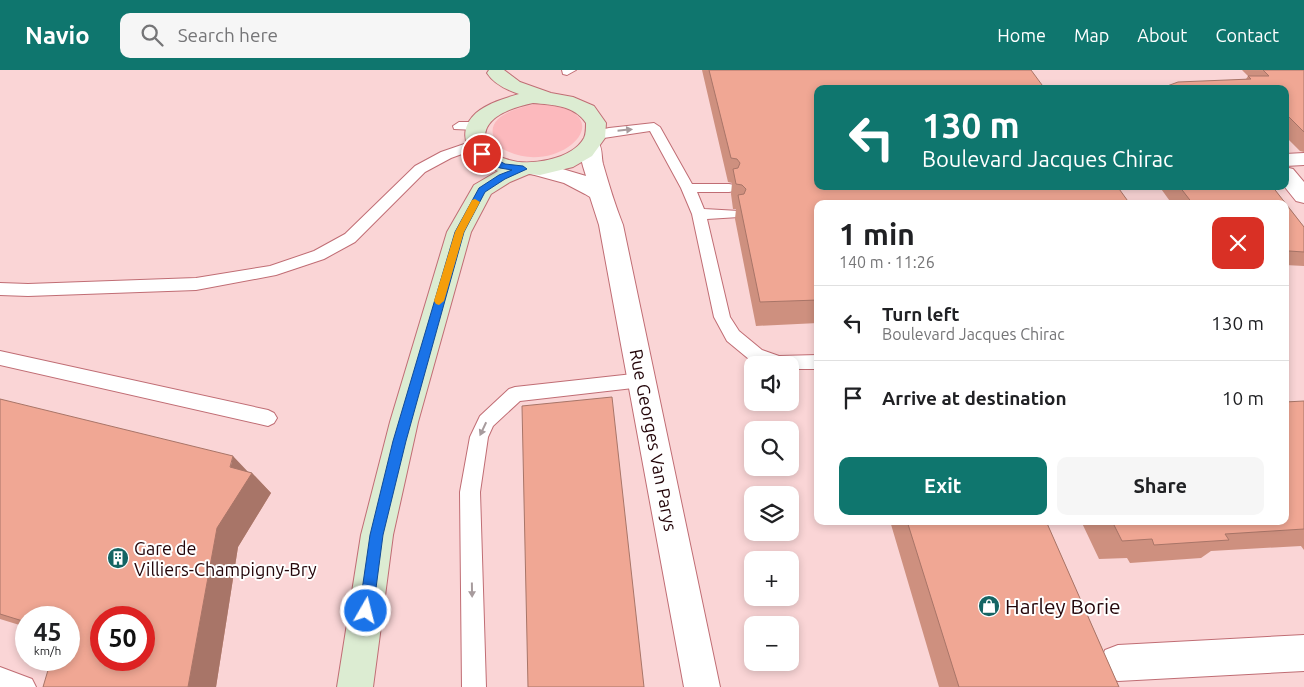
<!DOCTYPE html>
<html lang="en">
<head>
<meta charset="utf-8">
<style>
  :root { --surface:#fff; --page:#f6f6f6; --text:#202124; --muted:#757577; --line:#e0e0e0; --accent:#0f766e }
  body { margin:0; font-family:Ubuntu,sans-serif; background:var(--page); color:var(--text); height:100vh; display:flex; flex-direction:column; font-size:19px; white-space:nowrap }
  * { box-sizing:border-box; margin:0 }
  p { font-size:16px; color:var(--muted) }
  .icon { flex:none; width:28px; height:28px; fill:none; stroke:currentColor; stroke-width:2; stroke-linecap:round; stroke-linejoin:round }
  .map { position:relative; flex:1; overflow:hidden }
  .drawer { position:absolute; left:814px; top:130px; width:475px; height:325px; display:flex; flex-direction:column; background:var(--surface); border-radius:10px; box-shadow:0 2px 8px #0003 }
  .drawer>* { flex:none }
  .banner { position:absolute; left:814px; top:15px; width:475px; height:105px; border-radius:10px; box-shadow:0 2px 8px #0003; background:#0f766e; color:#fff; overflow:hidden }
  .fabs { position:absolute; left:744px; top:286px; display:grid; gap:10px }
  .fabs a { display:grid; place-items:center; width:55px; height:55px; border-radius:10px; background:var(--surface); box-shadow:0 2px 8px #0003; font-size:25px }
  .speed { position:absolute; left:15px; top:536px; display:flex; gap:10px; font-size:25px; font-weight:700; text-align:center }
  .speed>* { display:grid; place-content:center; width:65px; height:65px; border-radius:50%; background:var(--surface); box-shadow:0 2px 8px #0003; line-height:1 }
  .speed small { font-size:12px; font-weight:400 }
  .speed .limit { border:8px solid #d22; background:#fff; color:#111 }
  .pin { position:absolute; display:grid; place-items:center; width:42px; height:42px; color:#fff; margin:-21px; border:2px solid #fff; border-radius:50%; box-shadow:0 1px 5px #0007 }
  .me { position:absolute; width:55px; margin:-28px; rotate:8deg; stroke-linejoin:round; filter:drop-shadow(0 0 4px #0008) }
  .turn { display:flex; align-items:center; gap:18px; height:105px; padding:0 25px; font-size:22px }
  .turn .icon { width:65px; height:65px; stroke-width:2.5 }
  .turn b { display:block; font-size:35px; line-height:42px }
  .round { display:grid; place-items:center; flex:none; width:52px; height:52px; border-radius:10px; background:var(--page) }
  .head { display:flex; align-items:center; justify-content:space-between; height:85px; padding:0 25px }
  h1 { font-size:30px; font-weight:700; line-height:38px }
  .primary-button { display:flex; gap:10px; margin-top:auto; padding:10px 25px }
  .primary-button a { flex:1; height:58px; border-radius:10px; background:var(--accent); color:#fff; font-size:20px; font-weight:700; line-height:58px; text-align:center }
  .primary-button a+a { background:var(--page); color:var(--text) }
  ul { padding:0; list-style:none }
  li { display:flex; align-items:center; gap:15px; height:75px; padding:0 25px; border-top:1px solid var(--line) }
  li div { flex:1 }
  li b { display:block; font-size:19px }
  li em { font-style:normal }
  header { display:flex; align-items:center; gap:30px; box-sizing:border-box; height:70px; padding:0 25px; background:var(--accent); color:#fff }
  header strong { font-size:24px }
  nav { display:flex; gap:28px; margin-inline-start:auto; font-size:18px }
  .search { width:350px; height:45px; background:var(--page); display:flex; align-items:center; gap:12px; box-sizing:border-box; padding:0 18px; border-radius:10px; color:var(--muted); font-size:19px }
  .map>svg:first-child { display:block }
  .green { fill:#fcb9bd }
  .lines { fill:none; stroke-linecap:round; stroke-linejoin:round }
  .lane-casing { stroke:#c06d74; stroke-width:2 }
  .street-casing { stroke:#c06d74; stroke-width:2 }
  .secondary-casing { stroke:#c06d74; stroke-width:2 }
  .lane { fill:#fff; fill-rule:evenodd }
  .street { fill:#fff; fill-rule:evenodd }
  .secondary { fill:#dcecd2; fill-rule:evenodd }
  .wall { fill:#ce907f }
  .shaded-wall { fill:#a87568 }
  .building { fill:#f0a794; stroke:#a87568; fill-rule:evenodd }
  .oneway { fill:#a79b9d }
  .route { fill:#1a73e8; stroke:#114b97 }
  .slow { fill:#f59e0b }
  .labels { text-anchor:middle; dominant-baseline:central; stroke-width:4; stroke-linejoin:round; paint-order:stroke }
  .street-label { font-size:18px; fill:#230509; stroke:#fff }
  .poi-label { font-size:18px; fill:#230509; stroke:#fff; text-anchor:start }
  .near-poi-label { font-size:21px; fill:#230509; stroke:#fff; text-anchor:start }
</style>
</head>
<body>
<header>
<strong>Navio</strong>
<div class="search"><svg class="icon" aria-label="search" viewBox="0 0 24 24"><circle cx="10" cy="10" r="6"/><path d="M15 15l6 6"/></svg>Search here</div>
<nav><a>Home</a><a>Map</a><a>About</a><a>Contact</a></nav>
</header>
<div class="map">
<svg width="1304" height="617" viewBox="0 0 1304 617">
  <rect width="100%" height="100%" fill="#fad5d6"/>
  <path class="green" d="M 536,34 C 629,38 562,108 507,81 C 501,79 496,74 494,68 C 485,45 521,37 536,34 Z"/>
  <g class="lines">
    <g class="lane-casing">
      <path id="lane" d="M 562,0 L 576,0 L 567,5 L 563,4 Z
        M 459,52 L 477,52 L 483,56 L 477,60 L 454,59 L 453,56 Z
        M 654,53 L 660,57 L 692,114 L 729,114 L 734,115 L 736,118 L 734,121 L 729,122 L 697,122 L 704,139 L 739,141 L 741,144 L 739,147 L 707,149 L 730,247 L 739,261 L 762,280 L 779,286 L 818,285 L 818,299 L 790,299 L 790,295 L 764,295 L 750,290 L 727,271 L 714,247 L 692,144 L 681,118 L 650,61 L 597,69 L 591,65 L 592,62 L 609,58 Z
        M 476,70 L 481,71 L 483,74 L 481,77 L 451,88 L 425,102 L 355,172 L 324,189 L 276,205 L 196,220 L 28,226 L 0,225 L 0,213 L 28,214 L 196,208 L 270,196 L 314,181 L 345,164 L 415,96 L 441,82 Z
        M 0,281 L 268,340 L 274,343 L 277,348 L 274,353 L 268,356 L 0,295 Z
        M 642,303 L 648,305 L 651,310 L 648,315 L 642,317 L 520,331 L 493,356 L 488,367 L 480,422 L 486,617 L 462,617 L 460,422 L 470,367 L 480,346 L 509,319 L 515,317 Z
        M 0,597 L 32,609 L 36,617 L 0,617 Z"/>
    </g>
    <g class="street-casing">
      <path id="street" d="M 591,70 L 598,72 C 603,79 601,86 603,94 C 609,115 615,135 623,155 L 720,617 L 684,617 L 599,155 L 590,127 L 585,124 L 564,113 L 531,104 L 528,99 L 531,94 L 539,92 L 586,106 C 583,96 577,81 584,72 Z
        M 1304,83 L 1304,95 L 1285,96 L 1285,84 Z
        M 1285,97 L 1293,99 L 1304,112 L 1304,133 L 1296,131 L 1284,116 Z
        M 1304,565 L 1304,601 L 1118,611 L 1105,606 L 1100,593 L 1105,580 L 1118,575 Z"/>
    </g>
    <g class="secondary-casing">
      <path id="secondary" d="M 489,0 L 504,0 L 520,12 L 551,23 L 573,27 L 594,36 L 606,53 L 605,68 L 592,86 L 573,97 L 540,105 L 529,104 L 510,112 L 491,124 L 471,162 L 418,352 L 393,465 L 373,617 L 337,617 L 361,465 L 390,352 L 447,162 L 474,115 L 498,101 C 472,93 452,65 476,43 C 488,33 505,28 519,24 C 507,20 494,14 487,3 ZM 533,33 C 553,35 574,35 586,53 C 586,58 586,64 584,68 C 572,90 528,97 506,89 C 498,87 488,81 486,73 C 479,47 514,37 533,33 Z"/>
    </g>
    <use href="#lane" class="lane"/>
    <use href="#street" class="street"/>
    <use href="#secondary" class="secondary"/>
  </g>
  <path class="wall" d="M 702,0 L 1031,0 L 818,134 L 818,253 L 756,256 L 735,149 L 736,139 L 733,139 L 731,124 L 732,113 L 728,112 Z
    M 1242,0 L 1304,0 L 1304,82 L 1300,81 L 1285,66 L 1285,19 L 1159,19 L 1246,9 L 1248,6 Z
    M 1159,116 L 1272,116 L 1304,157 L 1304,196 L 1285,195 L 1285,134 L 1172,134 Z
    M 0,329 L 252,403 L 271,423 L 238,477 L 216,617 L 43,617 L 69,548 L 26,548 L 26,557 L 0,549 Z
    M 1304,331 L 1304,480 L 1301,476 L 1211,481 L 1201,488 L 1130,493 L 1127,488 L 1099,489 L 1081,451 L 1285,451 Z
    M 890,451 L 1046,451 L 1119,617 L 939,617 Z"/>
  <path class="shaded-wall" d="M 233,386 L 251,405 L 252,403 L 271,423 L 238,477 L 216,617 L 188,617 L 217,458 Z"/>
  <path class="building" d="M 709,0 L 1031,0 L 1045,19 L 818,19 L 818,116 L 1117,116 L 1130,134 L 818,134 L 818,230 L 760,232 L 738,125 L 744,124 L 746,119 L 742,115 L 736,114 L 733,99 L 738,98 L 740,93 L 737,89 L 731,88 Z
    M 1263,0 L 1304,0 L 1304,62 L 1285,43 L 1285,19 L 1261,19 L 1259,17 L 1256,19 L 1159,19 L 1178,12 L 1251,9 L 1248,6 L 1269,6 Z
    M 1179,116 L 1272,116 L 1304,157 L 1304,182 L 1289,181 L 1285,177 L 1285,134 L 1193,134 Z
    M 612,327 L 644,617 L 528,617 L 522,336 Z
    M 0,329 L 233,386 L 230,397 L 252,403 L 217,458 L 188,617 L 43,617 L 51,590 L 69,590 L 69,548 L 26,548 L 26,552 L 0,544 ZM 101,548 L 144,548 L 144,590 L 101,590 Z
    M 1304,331 L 1304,459 L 1225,464 L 1229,470 L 1154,475 L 1152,469 L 1122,471 L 1112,451 L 1285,451 L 1285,332 Z
    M 907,451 L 1046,451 L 1119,617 L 959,617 Z"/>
  <defs><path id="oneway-solid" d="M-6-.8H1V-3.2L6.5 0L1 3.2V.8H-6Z" transform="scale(1.25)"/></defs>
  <g class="oneway">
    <use href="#oneway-solid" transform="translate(625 60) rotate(-6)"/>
    <use href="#oneway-solid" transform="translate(483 359) rotate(115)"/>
    <use href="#oneway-solid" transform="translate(472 520) rotate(89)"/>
  </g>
  <path class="route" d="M 482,81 L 505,94 L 523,96 L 527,99 L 505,109 L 485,122 L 464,162 L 406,371 L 383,465 L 373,541 L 371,546 L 366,548 L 361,546 L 359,541 L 370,465 L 393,371 L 455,162 L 479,118 L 499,105 L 512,100 L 500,98 L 479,86 L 479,82 Z"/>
  <path class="slow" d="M 475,129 L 480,132 L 464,162 L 444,231 L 439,235 L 436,234 L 434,231 L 455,162 L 472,130 Z"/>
  <defs>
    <g id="building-disc" transform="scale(1.125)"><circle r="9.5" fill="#146463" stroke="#fff"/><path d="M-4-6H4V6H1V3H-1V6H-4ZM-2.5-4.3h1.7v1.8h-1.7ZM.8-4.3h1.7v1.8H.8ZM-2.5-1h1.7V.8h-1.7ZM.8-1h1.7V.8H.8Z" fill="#fff"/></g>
    <g id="shop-disc" transform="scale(1.125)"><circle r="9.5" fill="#146463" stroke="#fff"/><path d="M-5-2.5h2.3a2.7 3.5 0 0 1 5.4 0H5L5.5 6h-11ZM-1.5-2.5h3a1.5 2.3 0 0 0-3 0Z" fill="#fff"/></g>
  </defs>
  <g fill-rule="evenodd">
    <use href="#building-disc" x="118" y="488"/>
    <use href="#shop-disc" x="989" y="536"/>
  </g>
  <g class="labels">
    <g class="street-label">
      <text transform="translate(654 370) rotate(79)">Rue Georges Van Parys</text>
    </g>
    <g class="poi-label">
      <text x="134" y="478">Gare de<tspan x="134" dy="21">Villiers-Champigny-Bry</tspan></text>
    </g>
    <g class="near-poi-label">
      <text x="1005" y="536">Harley Borie</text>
    </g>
  </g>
</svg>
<div class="fabs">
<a><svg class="icon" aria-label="sound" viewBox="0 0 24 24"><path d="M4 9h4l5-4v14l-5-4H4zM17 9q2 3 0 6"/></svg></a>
<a><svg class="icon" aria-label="search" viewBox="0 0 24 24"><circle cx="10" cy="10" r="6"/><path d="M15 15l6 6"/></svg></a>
<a><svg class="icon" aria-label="layers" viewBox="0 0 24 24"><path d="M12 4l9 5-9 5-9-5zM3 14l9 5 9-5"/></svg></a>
<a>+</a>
<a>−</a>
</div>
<div class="speed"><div>45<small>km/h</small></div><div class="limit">50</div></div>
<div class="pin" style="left:482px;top:84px;background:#d93025"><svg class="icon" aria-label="arrive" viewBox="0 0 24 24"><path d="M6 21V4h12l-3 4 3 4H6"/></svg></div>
<svg class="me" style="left:366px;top:541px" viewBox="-20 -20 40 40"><circle r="17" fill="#1a73e8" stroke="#fff" stroke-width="3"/><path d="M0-11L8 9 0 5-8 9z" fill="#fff"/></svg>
<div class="banner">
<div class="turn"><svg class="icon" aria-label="left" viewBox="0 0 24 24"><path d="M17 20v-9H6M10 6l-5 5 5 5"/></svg><div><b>130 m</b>Boulevard Jacques Chirac</div></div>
</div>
<section class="drawer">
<div class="head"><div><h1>1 min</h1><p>140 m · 11:26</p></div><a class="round" style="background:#d93025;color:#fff"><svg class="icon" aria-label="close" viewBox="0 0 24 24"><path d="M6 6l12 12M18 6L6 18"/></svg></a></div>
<ul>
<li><svg class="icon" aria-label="left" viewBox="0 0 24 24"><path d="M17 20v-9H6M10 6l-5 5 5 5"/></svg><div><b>Turn left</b><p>Boulevard Jacques Chirac</p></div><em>130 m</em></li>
<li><svg class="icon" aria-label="arrive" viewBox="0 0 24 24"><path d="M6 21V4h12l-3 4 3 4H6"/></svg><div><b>Arrive at destination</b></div><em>10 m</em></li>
</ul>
<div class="primary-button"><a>Exit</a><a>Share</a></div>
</section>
</div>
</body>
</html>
